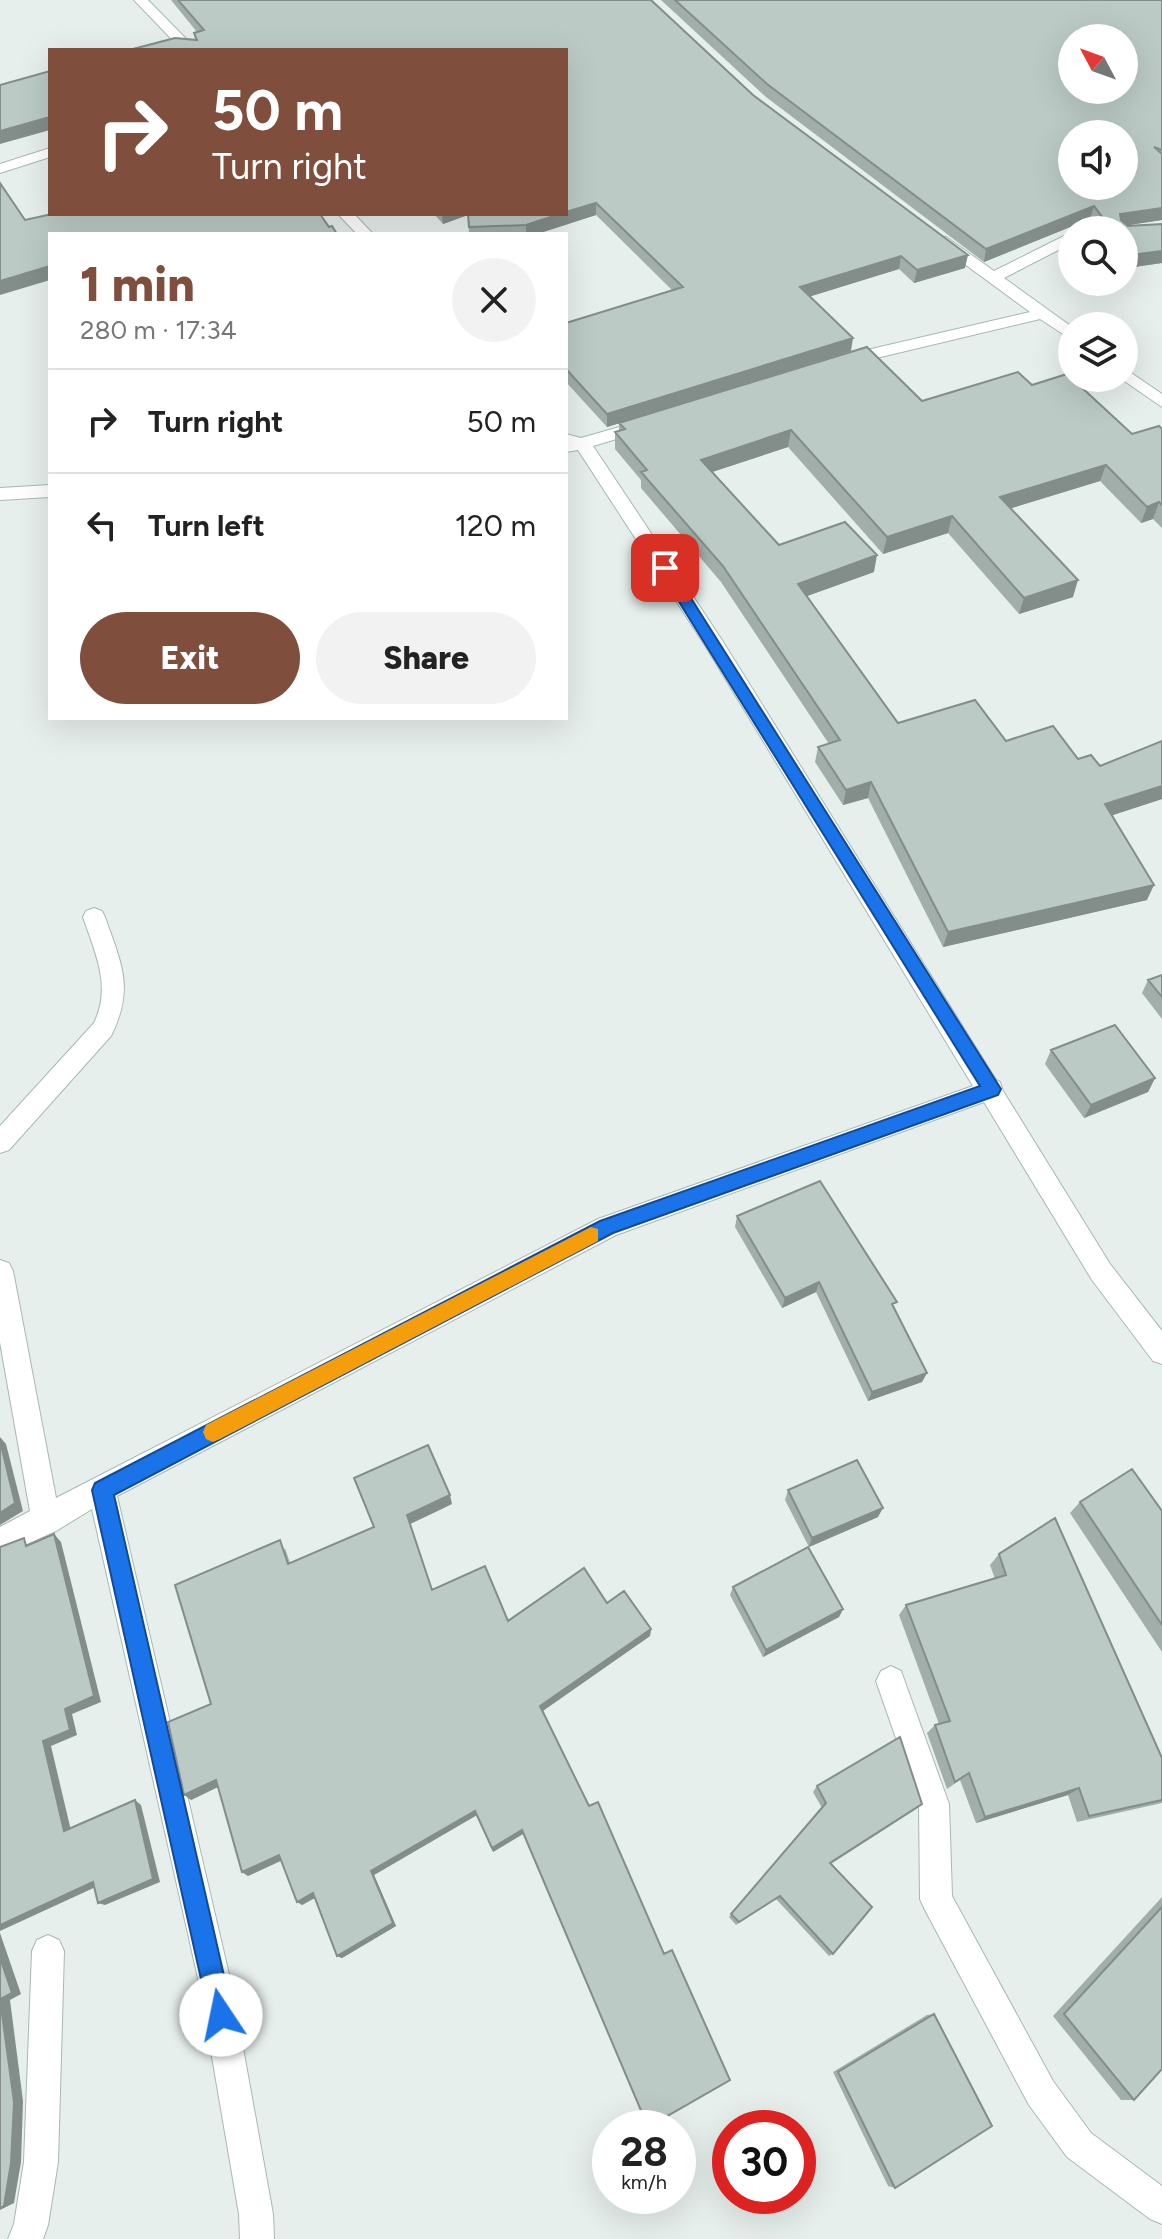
<!DOCTYPE html>
<html lang="en">
<head>
<meta charset="utf-8">
<style>
  :root { --surface:#fff; --page:#f2f2f2; --text:#222; --muted:#767676; --line:#e0e0e0; --accent:#804e3d }
  body { margin:0; font-family:Figtree,sans-serif; background:var(--page); color:var(--text); height:100vh; display:flex; flex-direction:column; font-size:30px; white-space:nowrap }
  * { box-sizing:border-box; margin:0 }
  p { font-size:26px; color:var(--muted) }
  .icon { flex:none; width:44px; height:44px; fill:none; stroke:currentColor; stroke-width:2; stroke-linecap:round; stroke-linejoin:round }
  .map { position:relative; flex:1; overflow:hidden }
  .drawer { position:absolute; left:48px; top:232px; width:520px; height:488px; display:flex; flex-direction:column; background:var(--surface); border-radius:0px; box-shadow:0 8px 32px #0002 }
  .drawer>* { flex:none }
  .top-card { position:absolute; left:48px; top:48px; width:520px; height:168px; border-radius:0px; box-shadow:0 8px 32px #0002; background:#804e3d; color:#fff; overflow:hidden }
  .needle { width:52px; rotate:311deg }
  .fabs { position:absolute; left:1058px; top:24px; display:grid; gap:16px }
  .fabs a { display:grid; place-items:center; width:80px; height:80px; border-radius:50%; background:var(--surface); box-shadow:0 8px 32px #0002; font-size:40px }
  .speed { position:absolute; left:592px; top:2110px; display:flex; gap:16px; font-size:40px; font-weight:700; text-align:center }
  .speed>* { display:grid; place-content:center; width:104px; height:104px; border-radius:50%; background:var(--surface); box-shadow:0 8px 32px #0002; line-height:1 }
  .speed small { font-size:20px; font-weight:400 }
  .speed .limit { border:12px solid #d22; background:#fff; color:#111 }
  .pin { position:absolute; display:grid; place-items:center; width:68px; height:68px; color:#fff; margin:-34px; border-radius:16px; box-shadow:0 4px 12px #0006 }
  .me { position:absolute; width:88px; margin:-44px; rotate:349deg; stroke-linejoin:round; filter:drop-shadow(0 0 6px #0008) }
  .turn { display:flex; align-items:center; gap:28px; height:168px; padding:0 32px; font-size:36px }
  .turn .icon { width:104px; height:104px; stroke-width:2.5 }
  .turn b { display:block; font-size:56px; line-height:68px }
  .round { display:grid; place-items:center; flex:none; width:84px; height:84px; border-radius:42px; background:var(--page) }
  .head { display:flex; align-items:center; justify-content:space-between; height:136px; padding:0 32px }
  h1 { font-size:48px; font-weight:800; line-height:60px; color:var(--accent) }
  .cta { display:flex; gap:16px; margin-top:auto; padding:16px 32px }
  .cta a { flex:1; height:92px; border-radius:48px; background:var(--accent); color:#fff; font-size:32px; font-weight:800; line-height:92px; text-align:center }
  .cta a+a { background:var(--page); color:var(--text) }
  ul { padding:0; list-style:none }
  li { display:flex; align-items:center; gap:24px; height:104px; padding:0 32px; border-top:2px solid var(--line) }
  li div { flex:1 }
  li b { display:block; font-size:30px }
  li em { font-style:normal }
  .map>svg:first-child { display:block }
  .lines { fill:none; stroke-linecap:round; stroke-linejoin:round }
  .minor-casing { stroke:#a8b8b2; stroke-width:2 }
  .minor { fill:#fff; fill-rule:evenodd }
  .wall { fill:#a1aea9 }
  .shaded-wall { fill:#838d89 }
  .building { fill:#bbcac4; stroke:#838d89; stroke-width:2; fill-rule:evenodd }
  .route { fill:#1a73e8; stroke:#114b97; stroke-width:2 }
  .slow { fill:#f59e0b }
</style>
</head>
<body>
<div class="map">
<svg width="1162" height="2239" viewBox="0 0 1162 2239">
  <rect width="100%" height="100%" fill="#e6efeb"/>
  <g class="lines">
    <g class="minor-casing">
      <path id="minor" d="M 134,0 L 148,0 L 197,50 L 182,50 Z
        M 50,148 L 50,157 L 0,173 L 0,164 Z
        M 338,214 L 354,214 L 373,234 L 357,234 Z
        M 1072,232 L 1072,243 L 1004,278 L 1072,327 L 1072,340 L 1040,319 L 843,366 L 835,361 L 837,357 L 1030,312 L 936,243 L 936,237 L 946,237 L 994,271 Z
        M 1124,368 L 1162,394 L 1162,407 L 1120,378 L 1124,378 Z
        M 644,420 L 653,425 L 650,429 L 593,446 L 720,637 L 996,1080 L 1000,1082 L 1003,1091 L 1110,1264 L 1162,1331 L 1162,1364 L 1153,1361 L 1092,1280 L 984,1102 L 616,1235 L 117,1496 L 232,1987 L 273,2214 L 274,2239 L 240,2239 L 239,2214 L 200,1987 L 92,1509 L 56,1531 L 0,1556 L 0,1527 L 30,1511 L 0,1342 L 0,1260 L 9,1263 L 13,1271 L 56,1498 L 598,1219 L 973,1086 L 706,647 L 578,450 L 566,452 L 566,434 L 581,438 Z
        M 50,485 L 50,497 L 0,500 L 0,488 Z
        M 94,908 L 102,911 L 105,917 C 121,963 135,988 111,1036 L 9,1150 L 0,1153 L 0,1126 L 94,1023 C 112,986 95,953 83,917 L 86,911 Z
        M 891,1666 L 901,1671 L 949,1804 L 952,1896 L 1053,2081 L 1091,2133 L 1162,2186 L 1162,2224 L 1150,2219 L 1067,2157 L 1029,2105 L 925,1910 L 920,1899 L 919,1804 L 876,1681 L 881,1671 Z
        M 48,1935 L 59,1940 L 64,1951 L 58,2162 L 48,2225 L 43,2239 L 8,2239 L 14,2224 L 24,2162 L 32,1951 L 37,1940 Z"/>
    </g>
    <use href="#minor" class="minor"/>
  </g>
  <path class="wall" d="M 171,0 L 651,0 L 753,95 L 965,268 L 914,283 L 899,269 L 810,296 L 851,351 L 607,427 L 566,382 L 566,323 L 672,290 L 596,215 L 537,234 L 469,234 L 468,215 L 443,224 L 434,214 L 566,214 L 195,40 L 194,33 L 197,32 Z
    M 661,0 L 1162,0 L 1162,220 L 1127,225 L 1162,224 L 1162,263 L 1127,268 L 1124,264 L 1124,230 L 1098,230 L 1090,219 L 984,262 L 766,97 Z
    M 1032,385 L 1132,434 L 1162,429 L 1162,528 L 1153,519 L 1141,523 L 1100,481 L 1011,508 L 1073,597 L 1019,614 L 948,533 L 883,554 L 788,447 L 712,472 L 779,545 L 874,572 L 807,596 L 898,723 L 1006,741 L 1078,759 L 1100,766 L 1162,741 L 1162,799 L 1112,815 L 1147,900 L 943,947 L 868,798 L 843,805 L 815,762 L 818,747 L 829,744 L 721,582 L 641,488 L 641,480 L 615,449 L 615,432 L 619,431 L 619,423 L 922,401 Z
    M 1162,975 L 1162,1019 L 1142,993 L 1148,980 Z
    M 1051,1050 L 1155,1078 L 1148,1092 L 1084,1118 L 1045,1064 Z
    M 737,1216 L 894,1309 L 927,1373 L 922,1382 L 868,1401 L 816,1292 L 782,1308 L 735,1227 Z
    M 788,1490 L 878,1517 L 809,1547 L 785,1500 Z
    M 1080,1502 L 1162,1511 L 1162,1652 L 1070,1513 Z
    M 452,1504 L 410,1524 L 432,1590 L 508,1621 L 607,1603 L 651,1629 L 650,1636 L 543,1711 L 648,2127 L 523,1834 L 493,1852 L 477,1815 L 374,1875 L 396,1926 L 342,1958 L 337,1956 L 315,1898 L 302,1905 L 281,1861 L 248,1876 L 242,1872 L 218,1787 L 191,1800 L 211,1704 L 285,1548 L 290,1563 Z
    M 999,1554 L 1162,1758 L 1162,1803 L 1077,1822 L 1068,1795 L 976,1823 L 960,1780 L 947,1789 L 927,1733 L 935,1725 L 939,1724 L 899,1615 L 906,1605 L 995,1579 L 990,1565 Z
    M 733,1587 L 843,1609 L 839,1617 L 763,1657 L 730,1595 Z
    M 817,1786 L 916,1809 L 831,1864 L 833,1954 L 829,1956 L 776,1899 L 736,1925 L 729,1917 L 822,1808 L 813,1792 Z
    M 1162,1897 L 1162,2069 L 1134,2100 L 1121,2100 L 1053,2016 Z
    M 934,2014 L 895,2188 L 888,2186 L 833,2072 L 927,2015 Z"/>
  <path class="shaded-wall" d="M 50,117 L 50,130 L 0,144 L 0,131 Z
    M 596,203 L 596,215 L 537,234 L 526,234 L 526,225 L 560,214 L 566,214 L 566,212 Z
    M 1094,206 L 1090,219 L 984,262 L 986,249 Z
    M 1162,208 L 1162,220 L 1117,227 L 1120,214 Z
    M 442,214 L 467,214 L 468,215 L 443,224 Z
    M 1162,251 L 1162,263 L 1127,268 L 1131,255 Z
    M 968,255 L 965,268 L 914,283 L 917,270 Z
    M 901,256 L 899,269 L 799,300 L 800,287 Z
    M 50,266 L 50,280 L 0,295 L 0,281 Z
    M 853,338 L 851,351 L 607,427 L 607,414 Z
    M 791,430 L 788,447 L 700,476 L 701,460 Z
    M 1106,465 L 1100,481 L 996,513 L 1000,497 Z
    M 1159,502 L 1153,519 L 1141,523 L 1147,507 Z
    M 952,516 L 948,533 L 883,554 L 887,537 Z
    M 877,555 L 874,572 L 796,600 L 798,584 Z
    M 1078,580 L 1073,597 L 1019,614 L 1024,598 Z
    M 871,782 L 868,798 L 843,805 L 846,790 Z
    M 1162,786 L 1162,799 L 1098,820 L 1105,804 Z
    M 1154,885 L 1147,900 L 943,947 L 948,932 Z
    M 1155,1078 L 1148,1092 L 1084,1118 L 1091,1105 Z
    M 819,1282 L 816,1292 L 782,1308 L 785,1298 Z
    M 927,1373 L 922,1382 L 868,1401 L 872,1392 Z
    M 0,1437 L 6,1444 L 23,1511 L 0,1525 Z
    M 450,1495 L 452,1504 L 410,1524 L 407,1515 Z
    M 883,1508 L 878,1517 L 809,1547 L 812,1538 Z
    M 54,1534 L 61,1542 L 101,1702 L 72,1714 L 77,1735 L 51,1746 L 72,1835 L 64,1831 L 43,1741 L 65,1709 Z
    M 843,1609 L 839,1617 L 763,1657 L 766,1650 Z
    M 651,1629 L 650,1636 L 541,1712 L 540,1706 Z
    M 216,1780 L 222,1785 L 191,1800 L 184,1795 Z
    M 1079,1788 L 1068,1795 L 976,1823 L 985,1817 Z
    M 135,1800 L 141,1805 L 160,1882 L 105,1905 L 98,1903 Z
    M 475,1811 L 477,1815 L 374,1875 L 396,1926 L 342,1958 L 337,1956 L 371,1871 Z
    M 522,1830 L 523,1834 L 493,1852 L 492,1848 Z
    M 279,1855 L 284,1859 L 248,1876 L 242,1872 Z
    M 93,1882 L 100,1885 L 0,1931 L 0,1925 Z
    M 313,1893 L 318,1896 L 302,1905 L 297,1902 Z
    M 0,1933 L 21,1994 L 10,2000 L 23,2101 L 21,2162 L 14,2203 L 0,2210 Z"/>
  <path class="building" d="M 178,0 L 651,0 L 753,95 L 968,255 L 917,270 L 901,256 L 800,287 L 853,338 L 607,414 L 566,369 L 566,323 L 683,287 L 596,203 L 566,212 L 566,50 L 129,50 L 175,38 L 197,40 L 194,33 L 204,30 Z
    M 675,0 L 1162,0 L 1162,150 L 1154,147 L 1162,154 L 1162,208 L 1120,214 L 1121,220 L 1128,226 L 1162,224 L 1162,251 L 1131,255 L 1124,246 L 1124,230 L 1112,230 L 1094,206 L 986,249 L 767,84 ZM 1072,38 L 1124,38 L 1124,90 L 1072,90 ZM 1072,134 L 1124,134 L 1124,186 L 1072,186 Z
    M 50,71 L 50,117 L 0,131 L 0,85 Z
    M 0,183 L 25,220 L 52,214 L 320,214 L 329,227 L 332,226 L 337,234 L 50,234 L 50,266 L 0,281 Z
    M 468,214 L 560,214 L 526,225 L 469,227 Z
    M 867,347 L 922,401 L 1018,372 L 1032,385 L 1067,374 L 1132,434 L 1159,426 L 1162,429 L 1162,505 L 1159,502 L 1147,507 L 1106,465 L 1000,497 L 1078,580 L 1024,598 L 952,516 L 887,537 L 791,430 L 701,460 L 779,545 L 845,522 L 877,555 L 798,584 L 898,723 L 975,700 L 1006,741 L 1053,726 L 1078,759 L 1091,755 L 1100,766 L 1162,741 L 1162,786 L 1105,804 L 1154,885 L 948,932 L 871,782 L 846,790 L 818,747 L 840,740 L 723,566 L 641,472 L 647,470 L 615,432 L 625,429 L 619,423 Z
    M 1162,975 L 1162,997 L 1148,980 Z
    M 1115,1025 L 1155,1078 L 1091,1105 L 1051,1050 Z
    M 820,1181 L 897,1302 L 892,1304 L 927,1373 L 872,1392 L 819,1282 L 785,1298 L 737,1216 Z
    M 0,1441 L 15,1503 L 0,1513 Z
    M 428,1445 L 450,1495 L 407,1515 L 432,1590 L 485,1566 L 508,1621 L 584,1568 L 607,1603 L 624,1591 L 651,1629 L 540,1706 L 589,1806 L 598,1802 L 664,1954 L 672,1950 L 730,2080 L 648,2127 L 522,1830 L 492,1848 L 475,1811 L 371,1871 L 393,1923 L 337,1956 L 313,1893 L 297,1902 L 279,1855 L 242,1872 L 216,1780 L 184,1795 L 168,1722 L 211,1704 L 175,1585 L 280,1540 L 288,1564 L 374,1527 L 354,1478 Z
    M 857,1460 L 883,1508 L 812,1538 L 788,1490 Z
    M 1132,1469 L 1162,1511 L 1162,1625 L 1080,1502 Z
    M 1055,1518 L 1162,1758 L 1162,1800 L 1089,1816 L 1079,1788 L 985,1817 L 969,1773 L 955,1782 L 935,1725 L 950,1721 L 906,1605 L 1006,1575 L 999,1554 Z
    M 54,1534 L 94,1696 L 65,1709 L 70,1730 L 43,1741 L 64,1831 L 135,1800 L 153,1879 L 98,1903 L 93,1882 L 0,1925 L 0,1547 L 24,1538 L 26,1546 Z
    M 808,1547 L 843,1609 L 766,1650 L 733,1587 Z
    M 900,1737 L 922,1804 L 830,1863 L 872,1907 L 833,1954 L 780,1896 L 739,1922 L 731,1914 L 826,1803 L 817,1786 Z
    M 1162,1907 L 1162,2069 L 1134,2100 L 1064,2014 Z
    M 0,1958 L 12,1993 L 0,1999 L 14,2102 L 11,2163 L 4,2206 L 0,2208 Z
    M 934,2014 L 992,2126 L 895,2188 L 838,2072 Z"/>
  <path class="route" d="M 665,563 L 670,565 L 1001,1089 L 998,1095 L 613,1233 L 114,1495 L 233,2015 L 230,2024 L 221,2027 L 212,2024 L 209,2015 L 92,1490 L 95,1483 L 600,1221 L 980,1086 L 658,568 Z"/>
  <path class="slow" d="M 591,1227 L 598,1229 L 598,1241 L 220,1439 L 213,1442 L 206,1439 L 203,1432 L 206,1425 Z"/>
</svg>
<div class="fabs">
<a><svg class="needle" viewBox="-14 -14 28 28"><path d="M0-13l5 13h-10z" fill="#e53935"/><path d="M0 13l5-13h-10z" fill="#767676"/></svg></a>
<a><svg class="icon" aria-label="sound" viewBox="0 0 24 24"><path d="M4 9h4l5-4v14l-5-4H4zM17 9q2 3 0 6"/></svg></a>
<a><svg class="icon" aria-label="search" viewBox="0 0 24 24"><circle cx="10" cy="10" r="6"/><path d="M15 15l6 6"/></svg></a>
<a><svg class="icon" aria-label="layers" viewBox="0 0 24 24"><path d="M12 4l9 5-9 5-9-5zM3 14l9 5 9-5"/></svg></a>
</div>
<div class="speed"><div>28<small>km/h</small></div><div class="limit">30</div></div>
<div class="pin" style="left:665px;top:568px;background:#d93025"><svg class="icon" aria-label="arrive" viewBox="0 0 24 24"><path d="M6 21V4h12l-3 4 3 4H6"/></svg></div>
<svg class="me" style="left:221px;top:2015px" viewBox="-20 -20 40 40"><circle r="19" fill="#fff"/><path d="M0-13L10 11 0 6-10 11z" fill="#1a73e8"/></svg>
<div class="top-card">
<div class="turn"><svg class="icon" aria-label="right" viewBox="0 0 24 24"><path d="M7 20v-9h11M14 6l5 5-5 5"/></svg><div><b>50 m</b>Turn right</div></div>
</div>
<section class="drawer">
<div class="head"><div><h1>1 min</h1><p>280 m · 17:34</p></div><a class="round"><svg class="icon" aria-label="close" viewBox="0 0 24 24"><path d="M6 6l12 12M18 6L6 18"/></svg></a></div>
<ul>
<li><svg class="icon" aria-label="right" viewBox="0 0 24 24"><path d="M7 20v-9h11M14 6l5 5-5 5"/></svg><div><b>Turn right</b></div><em>50 m</em></li>
<li><svg class="icon" aria-label="left" viewBox="0 0 24 24"><path d="M17 20v-9H6M10 6l-5 5 5 5"/></svg><div><b>Turn left</b></div><em>120 m</em></li>
</ul>
<div class="cta"><a>Exit</a><a>Share</a></div>
</section>
</div>
</body>
</html>
